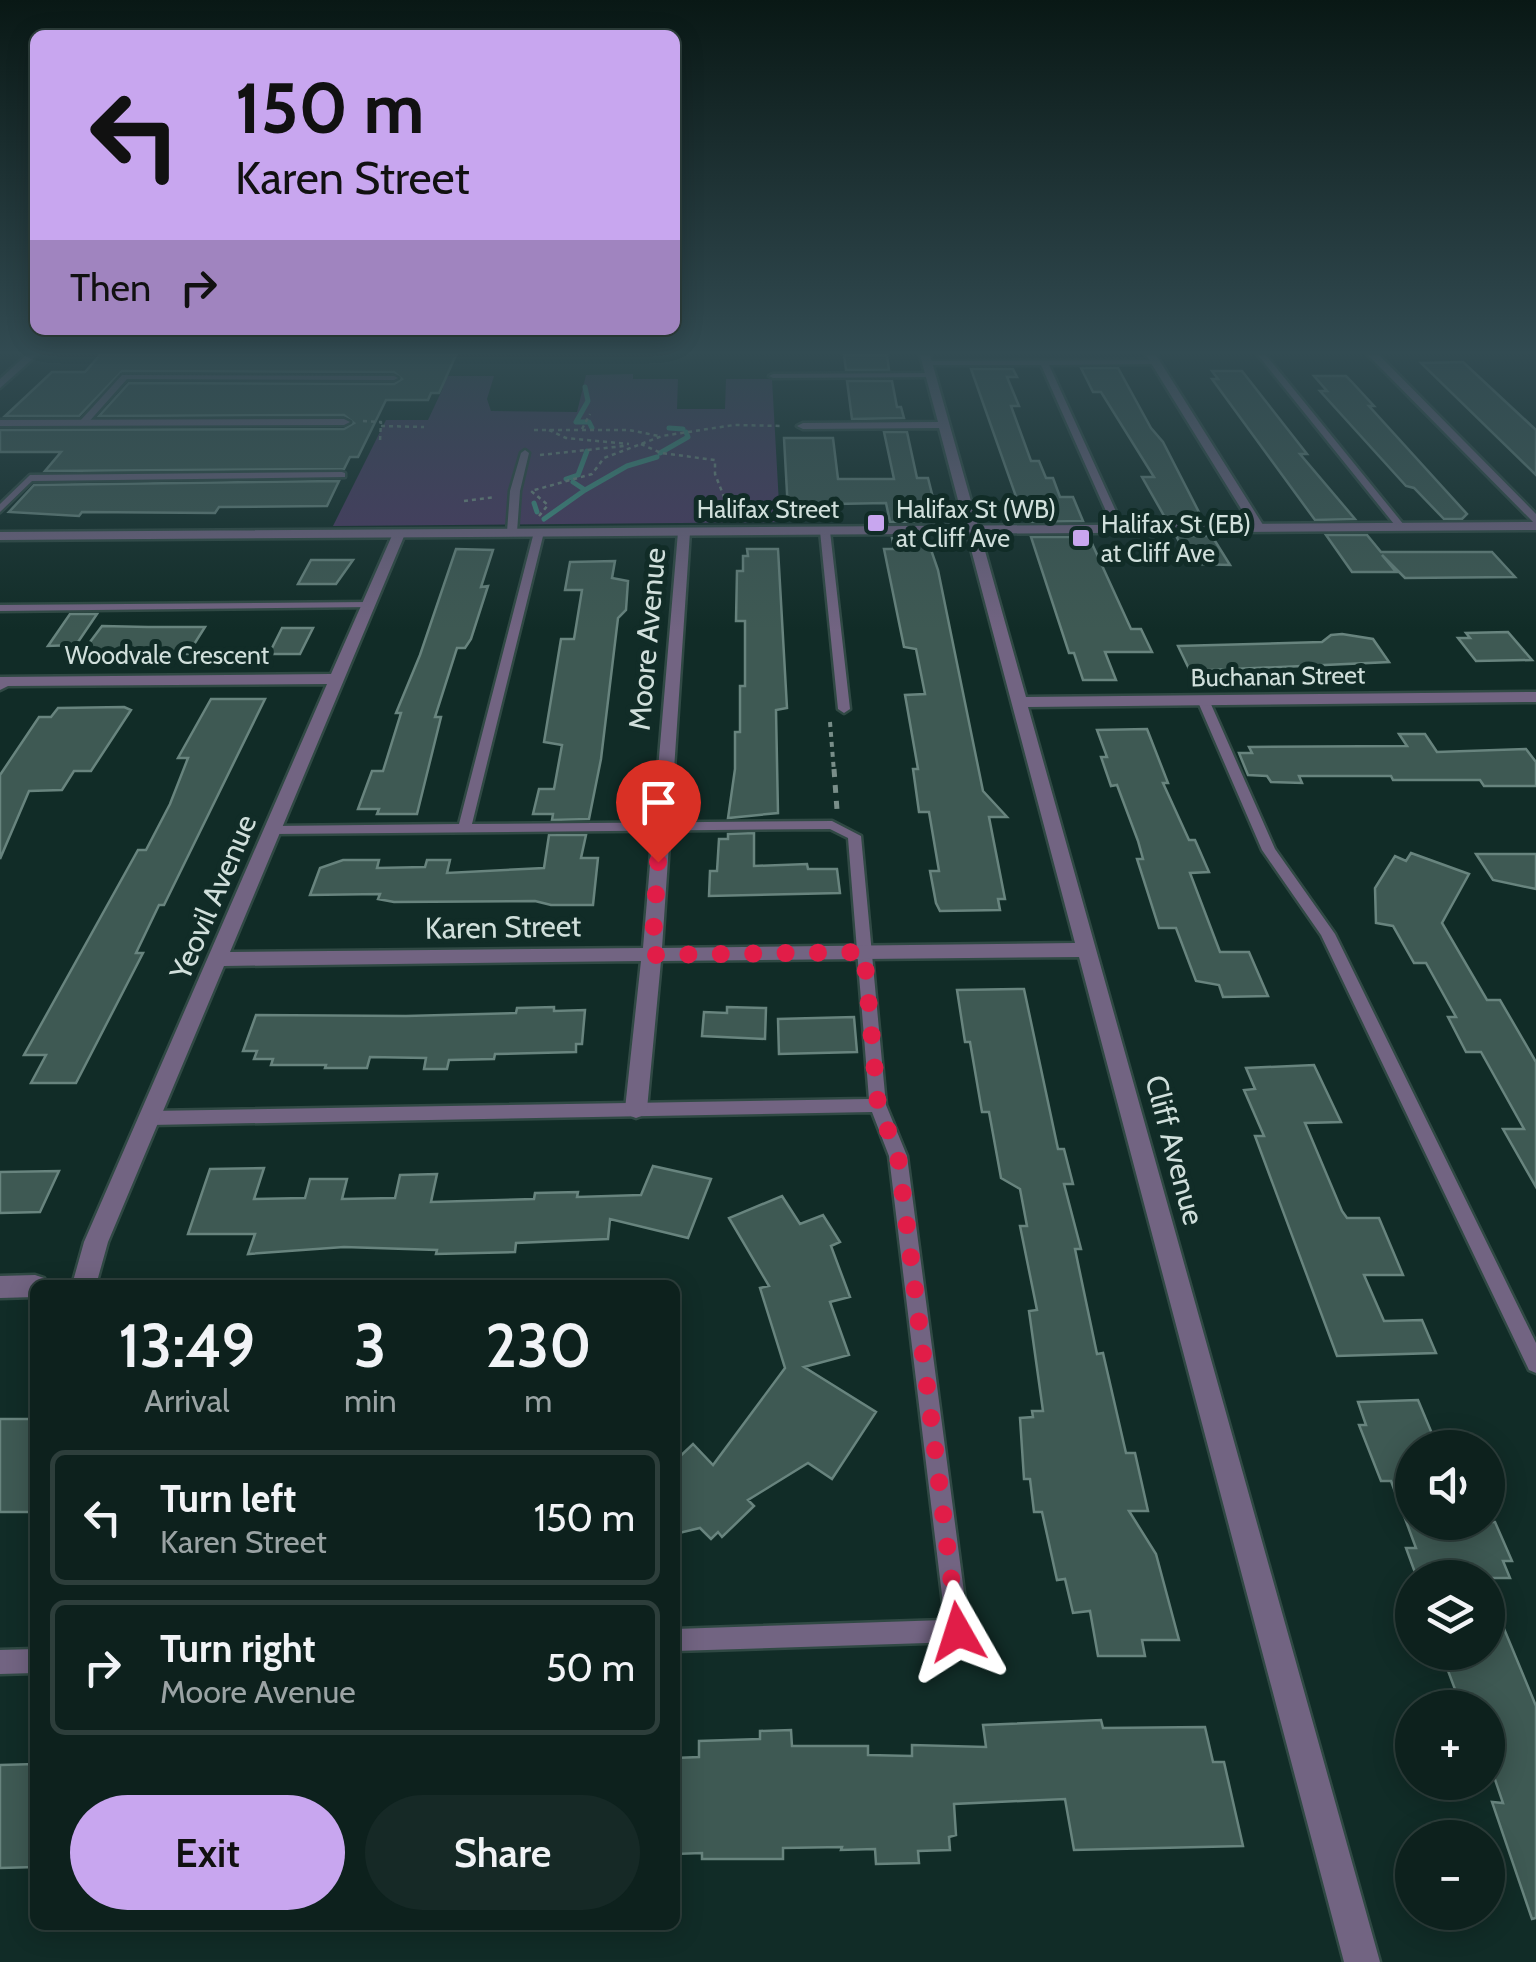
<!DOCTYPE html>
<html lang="en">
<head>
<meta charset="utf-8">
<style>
  :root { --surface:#0d211d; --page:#162926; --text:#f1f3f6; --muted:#9aa3a4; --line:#2d3e3b; --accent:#c8a6ef }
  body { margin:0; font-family:Cabin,sans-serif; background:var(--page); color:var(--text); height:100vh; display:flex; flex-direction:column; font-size:38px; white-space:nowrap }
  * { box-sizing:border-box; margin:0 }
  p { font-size:32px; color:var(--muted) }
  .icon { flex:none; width:55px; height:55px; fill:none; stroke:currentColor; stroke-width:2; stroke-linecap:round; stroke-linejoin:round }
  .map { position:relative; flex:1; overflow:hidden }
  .details { position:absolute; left:30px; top:1280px; width:650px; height:650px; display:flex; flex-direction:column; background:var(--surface); border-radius:15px; box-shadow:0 5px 25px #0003,0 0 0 2px var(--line) }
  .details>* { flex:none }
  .guide { position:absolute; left:30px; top:30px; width:650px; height:305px; border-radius:15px; box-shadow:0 5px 25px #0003,0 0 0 2px var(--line); background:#c8a6ef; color:#111; overflow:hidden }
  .fabs { position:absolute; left:1395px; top:1430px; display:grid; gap:20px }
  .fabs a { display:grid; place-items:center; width:110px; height:110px; border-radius:50%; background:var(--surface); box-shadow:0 5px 25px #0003,0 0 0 2px var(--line); font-size:50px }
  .pin { position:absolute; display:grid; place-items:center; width:85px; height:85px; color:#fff; margin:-102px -42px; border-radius:50% 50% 50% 0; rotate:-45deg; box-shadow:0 0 10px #0007 }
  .pin .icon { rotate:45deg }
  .me { position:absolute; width:110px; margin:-55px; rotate:354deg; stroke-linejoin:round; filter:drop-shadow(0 0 8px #0008) }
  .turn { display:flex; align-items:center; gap:35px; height:210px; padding:0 40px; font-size:45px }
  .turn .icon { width:130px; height:130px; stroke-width:2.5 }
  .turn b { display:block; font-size:70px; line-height:85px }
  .then { display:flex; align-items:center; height:95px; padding:0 40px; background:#0003; gap:20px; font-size:38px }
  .eta { display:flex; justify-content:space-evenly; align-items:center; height:170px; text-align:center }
  .eta b { font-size:60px; font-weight:600; line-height:70px }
  .action { display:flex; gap:20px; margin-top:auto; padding:20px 40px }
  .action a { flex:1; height:115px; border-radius:60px; background:var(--accent); color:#111; font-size:40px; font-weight:600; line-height:115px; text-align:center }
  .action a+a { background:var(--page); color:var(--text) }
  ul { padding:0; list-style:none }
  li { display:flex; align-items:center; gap:30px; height:135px; margin:0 20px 15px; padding:0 20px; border:5px solid var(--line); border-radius:15px }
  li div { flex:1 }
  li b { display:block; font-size:38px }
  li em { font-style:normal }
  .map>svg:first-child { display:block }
  .green { fill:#4d3964 }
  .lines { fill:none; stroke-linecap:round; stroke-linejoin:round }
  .stream { stroke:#439387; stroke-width:5 }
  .building { fill:#3e5953; stroke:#68847e; stroke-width:2.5 }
  .service-casing { stroke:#304944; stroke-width:5 }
  .minor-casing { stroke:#304944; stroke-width:5 }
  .tertiary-casing { stroke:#304944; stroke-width:5 }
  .path-far2 { stroke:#798e89; stroke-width:2.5; stroke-dasharray:4 4; stroke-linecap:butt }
  .path-far1 { stroke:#798e89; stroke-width:4; stroke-dasharray:5 5; stroke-linecap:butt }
  .path { stroke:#798e89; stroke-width:5; stroke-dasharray:8 8; stroke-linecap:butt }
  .service { fill:#726482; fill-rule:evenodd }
  .minor { fill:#726482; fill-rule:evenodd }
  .tertiary { fill:#726482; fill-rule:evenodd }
  .route { stroke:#e11d48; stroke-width:18; stroke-dasharray:0 32.4 }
  .poi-dot { fill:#c8a6ef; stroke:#112c27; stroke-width:4 }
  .labels { text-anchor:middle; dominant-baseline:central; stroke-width:10; stroke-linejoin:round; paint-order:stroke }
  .far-street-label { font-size:25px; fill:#d0dfdb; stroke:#112c27 }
  .far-poi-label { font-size:25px; fill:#d0dfdb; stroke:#112c27; text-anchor:start }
  .street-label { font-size:30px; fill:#d0dfdb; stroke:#112c27 }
</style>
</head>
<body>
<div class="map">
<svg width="1536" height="1962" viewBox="0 0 1536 1962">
  <rect width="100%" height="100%" fill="#112c27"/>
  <path class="green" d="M 633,374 L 633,379 L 678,379 L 677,409 L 725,409 L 726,379 L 772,379 L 780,522 L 333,526 L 386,420 L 428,420 L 443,388 L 440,385 L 448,376 L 494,376 L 487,399 L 491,411 L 577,412 L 586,375 Z"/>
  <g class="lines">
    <path class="stream" d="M 585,387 L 588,401 L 576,422 L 589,422 L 592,428
      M 669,428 L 683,429
      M 660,453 L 688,437 L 686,432
      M 566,479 L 578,475 L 587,451
      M 585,490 L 627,466 L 657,457
      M 534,503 L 537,512
      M 544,519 L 585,490 L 573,482"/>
  </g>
  <path class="building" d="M 100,355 L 456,355 L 439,393 L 431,393 L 428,400 L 386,400 L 358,457 L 350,457 L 344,469 L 45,471 L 61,452 L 0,452 L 0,430 L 344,429 L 354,423 L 344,415 L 99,416 L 129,383 L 394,384 L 402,379 L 394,372 L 122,371 L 79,416 L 5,416 L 52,372 L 85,372 Z
    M 844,355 L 887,355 L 889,370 L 846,370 Z
    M 1463,362 L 1536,430 L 1536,475 L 1421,363 Z
    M 1081,368 L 1118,368 L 1151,428 L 1163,442 L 1203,520 L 1167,521 L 1142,477 L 1154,477 L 1101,392 L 1093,392 Z
    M 971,369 L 1013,369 L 1017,377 L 1007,377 L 1019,406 L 1011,406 L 1031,461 L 1039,461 L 1046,478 L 1053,478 L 1060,497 L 1073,497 L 1083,521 L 1025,522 Z
    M 1212,371 L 1242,371 L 1307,454 L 1300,454 L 1355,519 L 1315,520 L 1212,379 L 1218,379 Z
    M 1314,376 L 1346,376 L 1351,381 L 1374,406 L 1369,406 L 1467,514 L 1462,519 L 1444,519 L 1414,488 L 1406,486 L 1320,391 L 1327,391 Z
    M 847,381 L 892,381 L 897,407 L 901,407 L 904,418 L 852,419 Z
    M 884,432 L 907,432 L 917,478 L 928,478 L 935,506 L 919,506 L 923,522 L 890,522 L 886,503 L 834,504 L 835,510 L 788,511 L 784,438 L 833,438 L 838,479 L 894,479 Z
    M 339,481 L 327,506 L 219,507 L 215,513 L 82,512 L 79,516 L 9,512 L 34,485 Z
    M 1326,535 L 1367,535 L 1381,552 L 1492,552 L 1515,577 L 1405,578 L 1382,555 L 1396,572 L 1352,572 Z
    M 1176,536 L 1212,536 L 1230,565 L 1192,564 Z
    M 1031,537 L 1089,537 L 1131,629 L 1141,629 L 1152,652 L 1105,652 L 1116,680 L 1083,680 L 1074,653 L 1069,653 Z
    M 892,538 L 927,538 L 938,570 L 983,791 L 1007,817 L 989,817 L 1005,899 L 998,899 L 1000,910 L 940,911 L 936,903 L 930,871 L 939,871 L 929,812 L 919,812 L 913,769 L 918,769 L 905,695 L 925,694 L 916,649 L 904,647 L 884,549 L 894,549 Z
    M 456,549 L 493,550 L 481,587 L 488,586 L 471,639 L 465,648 L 457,648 L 435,717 L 441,717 L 417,814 L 377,814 L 379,809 L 358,809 L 372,771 L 383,771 L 401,713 L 396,713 L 420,655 Z
    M 747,549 L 778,549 L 787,708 L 776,710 L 778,813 L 728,818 L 735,769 L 735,732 L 740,732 L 740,686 L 745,686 L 745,621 L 736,621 L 737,571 L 743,571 L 743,556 L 748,556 Z
    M 311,560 L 353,560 L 336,584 L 298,584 Z
    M 615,561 L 612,578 L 628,581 L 626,610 L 618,618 L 601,759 L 589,819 L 552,820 L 553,814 L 533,814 L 539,789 L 554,789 L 562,745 L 544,742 L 561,639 L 574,639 L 582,590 L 565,590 L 570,562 Z
    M 70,614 L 97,614 L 76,645 L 48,646 Z
    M 102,626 L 148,627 L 205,627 L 188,654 L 81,654 Z
    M 282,628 L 313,628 L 300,654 L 269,654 Z
    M 1508,632 L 1532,660 L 1476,661 L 1458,638 L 1470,638 L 1466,633 Z
    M 1342,634 L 1373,639 L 1389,662 L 1190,671 L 1178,646 L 1322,642 L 1331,635 Z
    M 211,699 L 265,699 L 164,905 L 159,905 L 136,953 L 143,953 L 76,1083 L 31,1083 L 46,1055 L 24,1055 L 138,850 L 146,850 L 170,804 L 188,758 L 178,758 Z
    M 124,707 L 131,710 L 91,771 L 74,771 L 62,790 L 29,791 L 0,859 L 0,775 L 39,717 L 51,717 L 58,708 Z
    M 1147,729 L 1168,783 L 1163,783 L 1189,840 L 1195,840 L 1209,872 L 1190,873 L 1220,952 L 1249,952 L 1268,996 L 1223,997 L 1219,985 L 1196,981 L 1176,928 L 1159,928 L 1137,859 L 1143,859 L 1138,841 L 1117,785 L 1111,786 L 1101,757 L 1107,757 L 1097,730 Z
    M 1399,734 L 1425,734 L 1437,752 L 1526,749 L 1536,762 L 1536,786 L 1484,786 L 1480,780 L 1393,780 L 1391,776 L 1299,776 L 1302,783 L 1271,782 L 1267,776 L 1248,775 L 1239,753 L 1252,753 L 1249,747 L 1407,746 Z
    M 754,833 L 754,866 L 807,864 L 808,869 L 837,869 L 840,893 L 709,896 L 710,871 L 717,871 L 719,839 L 728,839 L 728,834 Z
    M 549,835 L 586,835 L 581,858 L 598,858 L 593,905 L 551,905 L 535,901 L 394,902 L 378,899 L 380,894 L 310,895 L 320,868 L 343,860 L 379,860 L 377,868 L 425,867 L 427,860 L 450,860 L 447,873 L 544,868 Z
    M 1411,853 L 1469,874 L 1442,923 L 1487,1000 L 1500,1000 L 1536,1062 L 1536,1187 L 1503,1129 L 1524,1129 L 1481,1052 L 1466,1052 L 1448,1017 L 1456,1017 L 1426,963 L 1414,963 L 1393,926 L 1376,923 L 1375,888 L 1395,856 L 1406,861 Z
    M 1476,854 L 1536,854 L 1536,889 L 1493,880 Z
    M 1024,989 L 1058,1149 L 1064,1149 L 1073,1184 L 1064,1184 L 1081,1249 L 1075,1249 L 1097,1354 L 1103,1353 L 1126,1453 L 1135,1453 L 1148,1511 L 1129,1511 L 1156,1554 L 1179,1640 L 1142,1640 L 1145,1656 L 1098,1656 L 1090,1611 L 1073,1613 L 1065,1579 L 1057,1580 L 1042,1512 L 1034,1512 L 1030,1479 L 1024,1479 L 1020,1418 L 1033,1417 L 1032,1411 L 1043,1411 L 1029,1311 L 1037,1310 L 1020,1226 L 1027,1226 L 1020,1189 L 1001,1178 L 989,1112 L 982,1112 L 970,1042 L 965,1042 L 957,990 Z
    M 554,1007 L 554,1011 L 585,1010 L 582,1044 L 576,1044 L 576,1052 L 495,1054 L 494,1059 L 449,1060 L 447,1069 L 424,1069 L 426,1058 L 370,1057 L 367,1068 L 325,1068 L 326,1065 L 271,1065 L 273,1059 L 254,1059 L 257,1051 L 243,1051 L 256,1015 L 406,1016 L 516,1013 L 517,1008 Z
    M 727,1007 L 766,1008 L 765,1039 L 702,1036 L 704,1012 L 727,1013 Z
    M 854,1017 L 857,1052 L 779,1054 L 778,1019 Z
    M 1314,1065 L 1341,1122 L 1305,1123 L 1342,1211 L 1347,1218 L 1379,1218 L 1403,1275 L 1364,1275 L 1384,1321 L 1422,1320 L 1436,1353 L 1337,1356 L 1255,1136 L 1264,1136 L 1244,1090 L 1255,1089 L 1246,1068 Z
    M 653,1166 L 711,1179 L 688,1238 L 610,1219 L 608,1239 L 516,1243 L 515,1252 L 436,1254 L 437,1250 L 344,1247 L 248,1254 L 255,1234 L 188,1234 L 210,1169 L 264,1168 L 254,1199 L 305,1198 L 310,1179 L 347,1179 L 342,1199 L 395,1198 L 400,1175 L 437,1174 L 431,1202 L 534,1199 L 535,1193 L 578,1192 L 577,1197 L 641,1195 Z
    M 59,1171 L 40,1212 L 0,1213 L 0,1172 Z
    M 782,1196 L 800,1224 L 823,1215 L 840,1242 L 831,1246 L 850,1297 L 830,1302 L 849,1355 L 804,1367 L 876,1412 L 832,1479 L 808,1463 L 748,1500 L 754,1506 L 722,1537 L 718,1532 L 711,1539 L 700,1528 L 675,1534 L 675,1461 L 693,1444 L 713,1465 L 785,1368 L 760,1288 L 769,1286 L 729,1218 Z
    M 1418,1400 L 1438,1448 L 1412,1448 L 1412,1522 L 1495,1522 L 1512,1561 L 1503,1561 L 1510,1578 L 1417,1578 L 1406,1548 L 1416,1548 L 1391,1481 L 1381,1481 L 1359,1425 L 1366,1425 L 1358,1402 Z
    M 0,1419 L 35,1419 L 35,1512 L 0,1512 Z
    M 1488,1590 L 1536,1706 L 1536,1918 L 1532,1919 L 1492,1802 L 1503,1803 L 1488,1759 L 1488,1708 L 1462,1708 L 1441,1652 L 1488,1652 Z
    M 1101,1720 L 1103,1728 L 1205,1727 L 1213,1762 L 1224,1762 L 1243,1846 L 1074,1850 L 1065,1799 L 954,1804 L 956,1835 L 949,1837 L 950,1850 L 918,1851 L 919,1863 L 876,1864 L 875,1849 L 841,1850 L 842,1847 L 783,1848 L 783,1859 L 702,1859 L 702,1853 L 675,1854 L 675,1758 L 699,1757 L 699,1741 L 760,1739 L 760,1731 L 791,1730 L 792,1746 L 868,1746 L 868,1755 L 912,1756 L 912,1745 L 986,1747 L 983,1725 Z
    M 35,1764 L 35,1867 L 0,1868 L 0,1765 Z"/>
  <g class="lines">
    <g class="service-casing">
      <path id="service" d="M 1258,355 L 1266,355 L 1404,525 L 1404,529 L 1398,529 Z
        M 1155,360 L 1158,364 L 1049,365 L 1124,529 L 1119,532 L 1114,529 L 1041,365 L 927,365 L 923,363 L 927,361 Z
        M 931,373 L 934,377 L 773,378 L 769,376 L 773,374 Z
        M 122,375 L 394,376 L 398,378 L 394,380 L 127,379 L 86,425 L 80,425 L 80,421 Z
        M 525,450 L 529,453 L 520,491 L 517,532 L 512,535 L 507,532 L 510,491 L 521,453 Z
        M 342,472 L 345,473 L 345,477 L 32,481 L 0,512 L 0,504 L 30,475 Z
        M 825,528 L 830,531 L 850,709 L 844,713 L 838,709 L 820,531 Z
        M 539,529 L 544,532 L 472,824 L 832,821 L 861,836 L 886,1105 L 907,1156 L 969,1631 L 966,1639 L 958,1642 L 675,1651 L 675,1629 L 945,1620 L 889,1156 L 872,1112 L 150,1125 L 144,1123 L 142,1118 L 144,1113 L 150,1111 L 869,1099 L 848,838 L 830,829 L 274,834 L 267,830 L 274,826 L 459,824 L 534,532 Z
        M 369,602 L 373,603 L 373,607 L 0,611 L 0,605 Z
        M 1204,699 L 1210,702 L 1275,849 L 1335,934 L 1536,1343 L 1536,1373 L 1529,1370 L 1321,935 L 1262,850 L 1198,702 Z
        M 35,1649 L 35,1673 L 0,1674 L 0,1650 Z"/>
    </g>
    <g class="minor-casing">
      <path id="minor" d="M 920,355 L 930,355 L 1026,697 L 1536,692 L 1536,702 L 1028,707 L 1380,1962 L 1344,1962 L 1079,957 L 661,961 L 647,1109 L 644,1115 L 636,1118 L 628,1115 L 625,1109 L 641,961 L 224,966 L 108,1242 L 96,1285 L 72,1285 L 84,1242 L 327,684 L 8,686 L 0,690 L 0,677 L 331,674 L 394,531 L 405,534 L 230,952 L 643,948 L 678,532 L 684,528 L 690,532 L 662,948 L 1075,943 L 939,428 L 803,429 L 797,426 L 803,423 L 938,422 Z
        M 1146,355 L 1156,355 L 1265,528 L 1264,531 L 1253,528 Z
        M 1368,355 L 1379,355 L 1536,514 L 1536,525 Z
        M 0,420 L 344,419 L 350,422 L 344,425 L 0,426 Z
        M 35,1275 L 44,1278 L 47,1285 L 35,1285 L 35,1297 L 0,1298 L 0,1276 Z"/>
    </g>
    <g class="tertiary-casing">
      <path id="tertiary" d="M 26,355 L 37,355 L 0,388 L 0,379 Z
        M 1536,522 L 1536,530 L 0,540 L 0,532 Z"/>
    </g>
    <path class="path-far2" d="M 363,421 L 381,422 L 380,441
      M 381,426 L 424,427
      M 582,429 L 590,414
      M 534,430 L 629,430 L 659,436
      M 549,430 L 566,438 L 629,444
      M 641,444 L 661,453 L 715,460 L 715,474 L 730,512
      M 540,455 L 624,446
      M 464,501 L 495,497
      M 539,516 L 548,505 L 531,491 L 592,474 L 604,458 L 662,436 L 734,425 L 783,426"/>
    <path class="path-far1" d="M 830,722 L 834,772"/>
    <path class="path" d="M 834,769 L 837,810"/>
    <use href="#service" class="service"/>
    <use href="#minor" class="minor"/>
    <use href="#tertiary" class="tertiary"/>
  </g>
  <linearGradient id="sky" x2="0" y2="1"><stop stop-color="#091815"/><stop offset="0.56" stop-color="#324b52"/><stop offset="1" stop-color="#324b52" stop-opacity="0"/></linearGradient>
  <rect width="1536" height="630" fill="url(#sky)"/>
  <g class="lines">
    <path class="route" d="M 658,862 L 652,955 L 864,952 L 878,1105 L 898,1156 L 958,1632"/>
  </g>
  <g class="poi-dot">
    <rect x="866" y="513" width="20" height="20" rx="5"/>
    <rect x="1071" y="528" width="20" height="20" rx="5"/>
  </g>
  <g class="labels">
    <g class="far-street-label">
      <text x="768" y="509">Halifax Street</text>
      <text x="167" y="655">Woodvale Crescent</text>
      <text transform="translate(1278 676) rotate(-1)">Buchanan Street</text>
    </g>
    <g class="far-poi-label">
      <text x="896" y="509">Halifax St (WB)<tspan x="896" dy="29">at Cliff Ave</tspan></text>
      <text x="1101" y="524">Halifax St (EB)<tspan x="1101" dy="29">at Cliff Ave</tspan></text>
    </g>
    <g class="street-label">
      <text transform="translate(647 639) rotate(-85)">Moore Avenue</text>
      <text transform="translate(213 897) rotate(-67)">Yeovil Avenue</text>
      <text transform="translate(503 927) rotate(-1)">Karen Street</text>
      <text transform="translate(1175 1150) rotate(75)">Cliff Avenue</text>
    </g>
  </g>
</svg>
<div class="fabs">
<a><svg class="icon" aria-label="sound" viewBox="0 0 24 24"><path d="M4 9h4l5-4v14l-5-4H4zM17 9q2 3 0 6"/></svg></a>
<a><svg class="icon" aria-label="layers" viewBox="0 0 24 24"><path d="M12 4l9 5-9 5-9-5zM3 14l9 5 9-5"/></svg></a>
<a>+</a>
<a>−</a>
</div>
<div class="pin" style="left:658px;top:862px;background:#d93025"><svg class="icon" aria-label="arrive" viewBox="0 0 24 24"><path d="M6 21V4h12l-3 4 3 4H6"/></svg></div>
<svg class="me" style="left:958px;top:1632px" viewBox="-20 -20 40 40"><path d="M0-17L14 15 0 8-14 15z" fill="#e11d48" stroke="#fff" stroke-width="4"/></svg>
<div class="guide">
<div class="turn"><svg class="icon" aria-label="left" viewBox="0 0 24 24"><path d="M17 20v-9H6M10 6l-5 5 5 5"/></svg><div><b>150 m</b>Karen Street</div></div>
<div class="then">Then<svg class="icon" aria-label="right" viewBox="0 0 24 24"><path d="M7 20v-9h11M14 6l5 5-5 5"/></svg></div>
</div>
<section class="details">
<div class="eta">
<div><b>13:49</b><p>Arrival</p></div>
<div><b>3</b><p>min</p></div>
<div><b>230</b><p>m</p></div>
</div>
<ul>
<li><svg class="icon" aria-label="left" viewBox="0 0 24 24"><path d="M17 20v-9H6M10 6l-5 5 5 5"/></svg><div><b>Turn left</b><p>Karen Street</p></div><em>150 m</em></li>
<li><svg class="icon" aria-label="right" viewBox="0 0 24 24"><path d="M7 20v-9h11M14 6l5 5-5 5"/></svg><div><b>Turn right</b><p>Moore Avenue</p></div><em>50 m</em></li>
</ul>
<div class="action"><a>Exit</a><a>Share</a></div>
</section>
</div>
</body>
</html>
